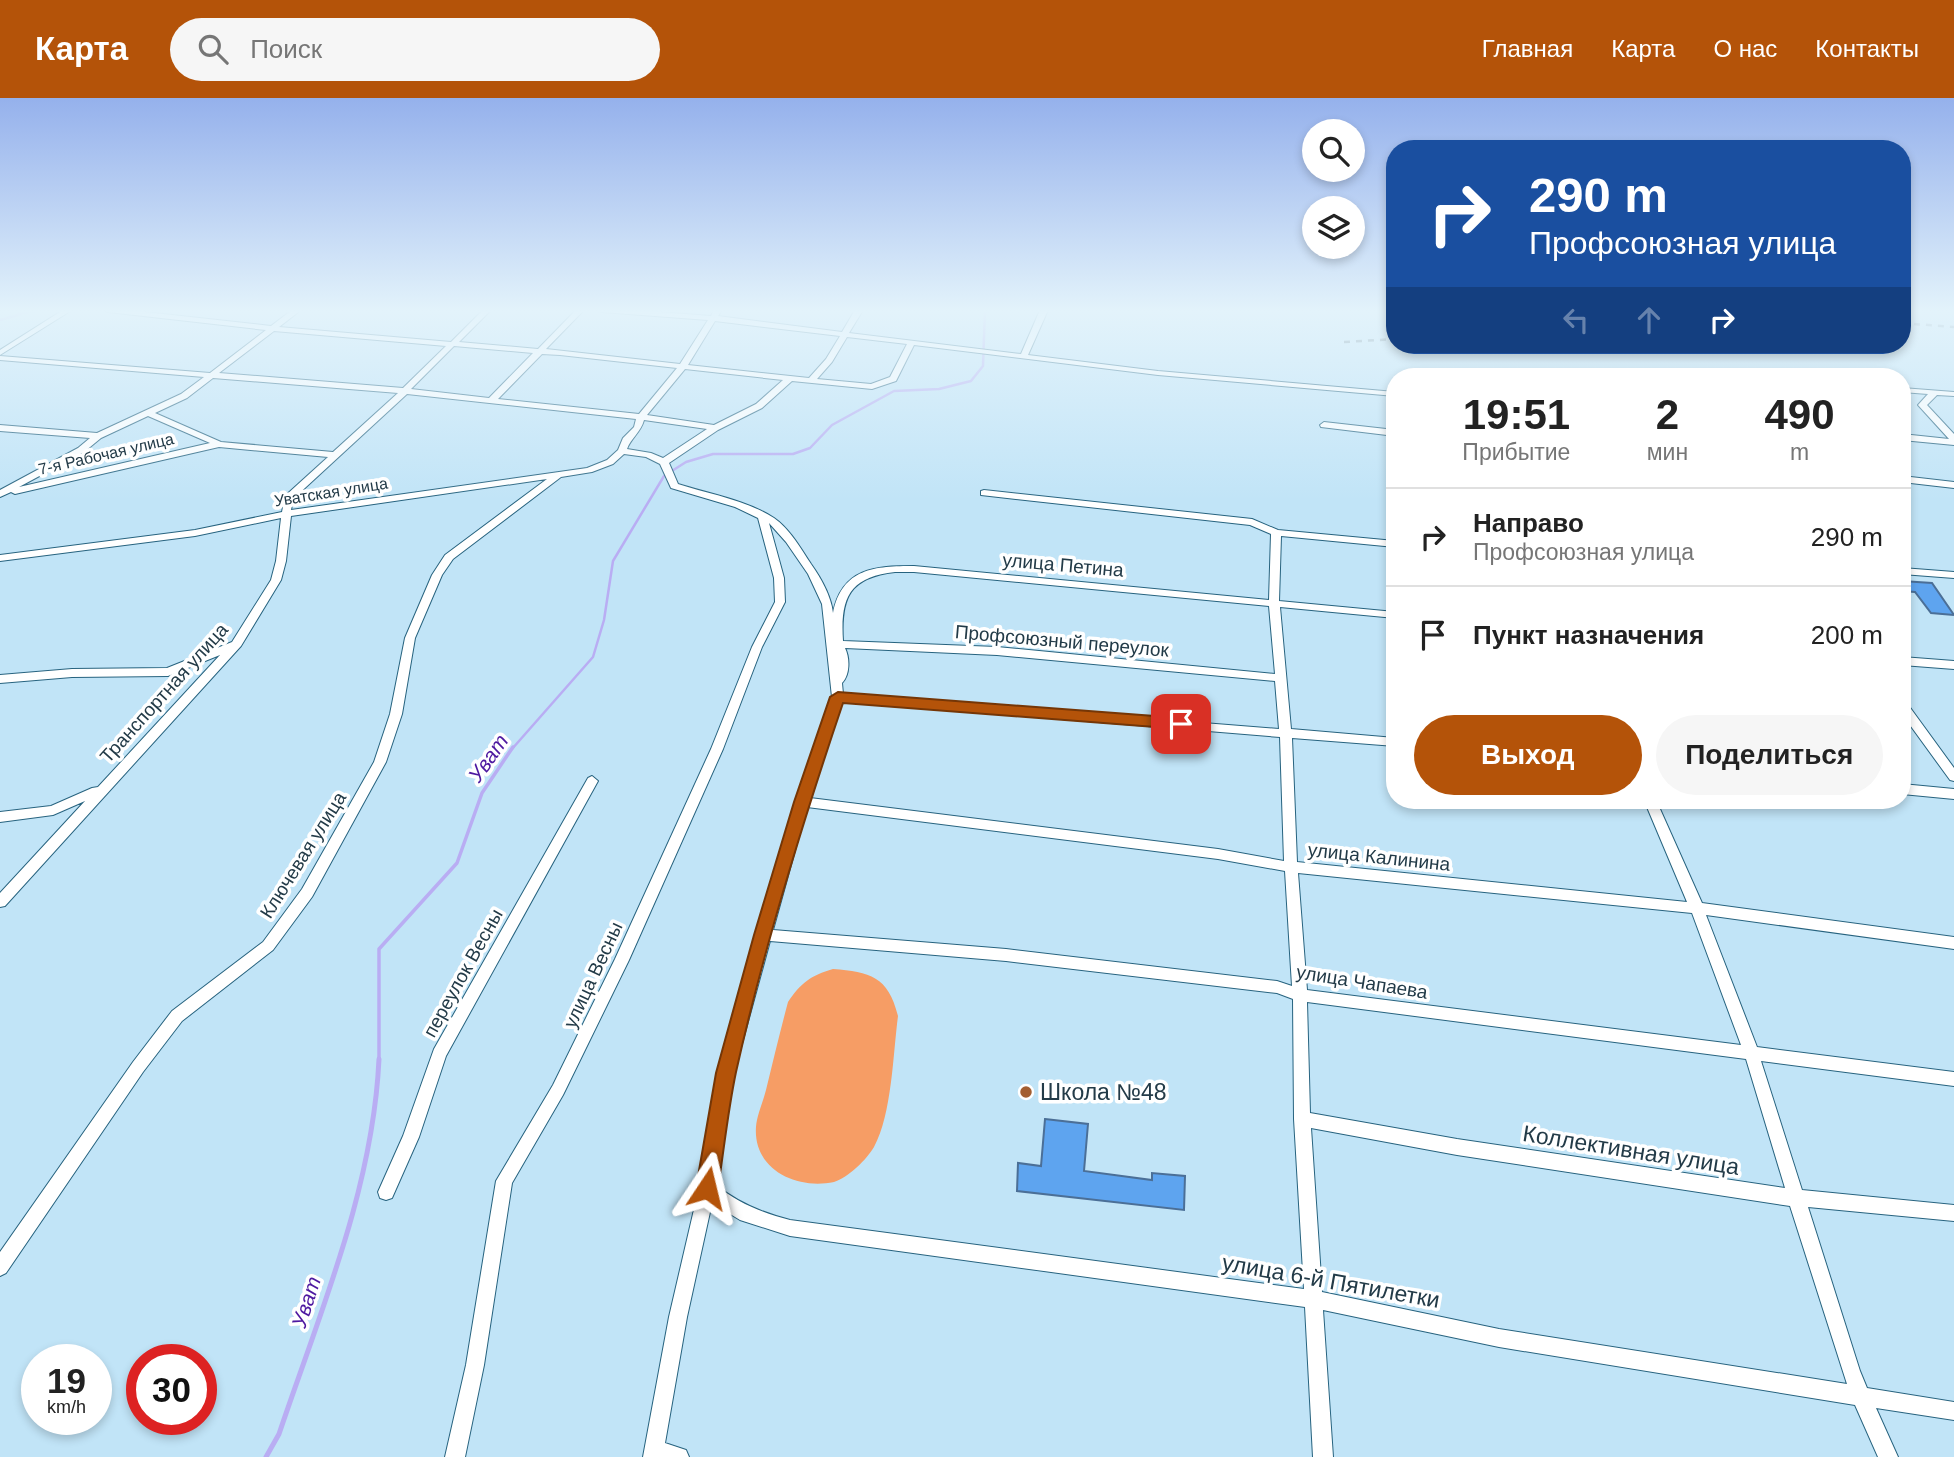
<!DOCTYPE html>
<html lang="ru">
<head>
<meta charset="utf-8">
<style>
  :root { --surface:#fff; --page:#f6f6f6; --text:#222; --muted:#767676; --line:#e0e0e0; --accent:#b45309 }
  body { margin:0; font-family:Arial,sans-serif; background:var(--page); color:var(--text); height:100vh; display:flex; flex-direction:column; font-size:26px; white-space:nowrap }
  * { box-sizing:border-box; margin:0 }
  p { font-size:23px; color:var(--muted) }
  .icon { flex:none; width:38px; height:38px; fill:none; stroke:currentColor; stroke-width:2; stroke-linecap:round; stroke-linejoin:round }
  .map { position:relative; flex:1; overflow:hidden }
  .side { position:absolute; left:1386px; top:270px; width:525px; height:441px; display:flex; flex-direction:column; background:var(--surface); border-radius:28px; box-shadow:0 4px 10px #0003 }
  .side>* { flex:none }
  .guide { position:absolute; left:1386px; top:42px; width:525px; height:214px; border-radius:28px; box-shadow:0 4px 10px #0003; background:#1a4fa0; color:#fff; overflow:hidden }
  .fabs { position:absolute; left:1302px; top:21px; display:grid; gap:14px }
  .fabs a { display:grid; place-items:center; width:63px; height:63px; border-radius:50%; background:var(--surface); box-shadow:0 4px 10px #0003; font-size:35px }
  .speed { position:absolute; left:21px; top:1246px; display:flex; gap:14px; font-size:35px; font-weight:700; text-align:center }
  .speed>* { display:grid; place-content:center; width:91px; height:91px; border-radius:50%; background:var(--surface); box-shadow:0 4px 10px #0003; line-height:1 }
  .speed small { font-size:18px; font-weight:400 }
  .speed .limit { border:10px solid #d22; background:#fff; color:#111 }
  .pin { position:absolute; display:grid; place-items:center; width:60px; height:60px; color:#fff; margin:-30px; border-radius:14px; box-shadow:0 4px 10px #0006 }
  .me { position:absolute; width:77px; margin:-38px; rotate:10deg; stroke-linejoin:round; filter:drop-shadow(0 0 5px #0008) }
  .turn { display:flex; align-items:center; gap:24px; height:147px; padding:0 28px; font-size:32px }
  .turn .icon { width:91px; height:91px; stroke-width:2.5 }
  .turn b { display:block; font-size:49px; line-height:60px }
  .lanes { display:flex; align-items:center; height:66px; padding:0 28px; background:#0003; justify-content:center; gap:35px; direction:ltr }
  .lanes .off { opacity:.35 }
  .eta { display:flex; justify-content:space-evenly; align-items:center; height:119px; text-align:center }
  .eta b { font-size:42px; font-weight:800; line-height:49px }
  .primary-button { display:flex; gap:14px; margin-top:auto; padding:14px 28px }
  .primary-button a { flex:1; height:80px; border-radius:42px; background:var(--accent); color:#fff; font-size:28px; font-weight:800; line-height:80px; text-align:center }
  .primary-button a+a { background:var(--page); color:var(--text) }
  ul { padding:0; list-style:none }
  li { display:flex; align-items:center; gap:21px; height:98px; padding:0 28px; border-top:2px solid var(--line) }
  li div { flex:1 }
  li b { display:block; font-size:26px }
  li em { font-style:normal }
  header { display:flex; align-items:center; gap:42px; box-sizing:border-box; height:98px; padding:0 35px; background:var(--accent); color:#fff }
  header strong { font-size:33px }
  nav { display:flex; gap:38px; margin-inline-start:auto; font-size:24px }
  .search { width:490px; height:63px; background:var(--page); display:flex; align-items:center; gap:18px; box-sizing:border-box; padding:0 24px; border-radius:38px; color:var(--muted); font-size:26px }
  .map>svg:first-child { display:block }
  .green { fill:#f69d65 }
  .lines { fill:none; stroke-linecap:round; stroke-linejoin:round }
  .stream-far2 { stroke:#b9adf3; stroke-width:2.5 }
  .stream-far1 { stroke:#b9adf3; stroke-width:3.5 }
  .stream { stroke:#b9adf3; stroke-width:5 }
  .building { fill:#5ea4ef; stroke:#4b6f97; stroke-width:2 }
  .street-casing { stroke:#27637f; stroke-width:2 }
  .street { fill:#fff; fill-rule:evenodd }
  .rail { stroke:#577281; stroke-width:2.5; stroke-dasharray:6 6; stroke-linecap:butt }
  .route { fill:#b45309; stroke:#753606; stroke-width:2 }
  .poi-dot { fill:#a35e31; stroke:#fff; stroke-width:2.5 }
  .labels { text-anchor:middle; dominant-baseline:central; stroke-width:7; stroke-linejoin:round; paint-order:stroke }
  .far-street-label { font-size:16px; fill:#233b48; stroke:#fff }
  .street-label { font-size:19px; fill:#233b48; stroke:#fff }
  .water-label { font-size:21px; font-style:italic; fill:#4d18a0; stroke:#fff }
  .near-poi-label { font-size:23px; fill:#233b48; stroke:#fff; text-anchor:start }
  .near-street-label { font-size:23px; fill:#233b48; stroke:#fff }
</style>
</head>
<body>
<header>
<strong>Карта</strong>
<div class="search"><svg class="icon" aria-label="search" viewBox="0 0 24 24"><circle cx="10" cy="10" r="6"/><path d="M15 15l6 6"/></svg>Поиск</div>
<nav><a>Главная</a><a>Карта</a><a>О нас</a><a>Контакты</a></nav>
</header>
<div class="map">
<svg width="1954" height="1359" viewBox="0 0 1954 1359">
  <rect width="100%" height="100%" fill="#c1e4f7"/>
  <path class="green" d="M 833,871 C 870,874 888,878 898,918 C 893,956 892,1016 874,1049 C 867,1061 848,1080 834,1084 C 797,1092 753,1072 756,1029 C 757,1017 763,1004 766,992 C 773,963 780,934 788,904 C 800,886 811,877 833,871 Z"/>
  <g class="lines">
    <path class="stream-far2" d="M 0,222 L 35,212
      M 512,651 L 593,559 L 604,522 L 613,463 L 664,378 L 686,364 L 713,356 L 793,356 L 810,350 L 832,327 L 894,293 L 939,291 L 971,283 L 983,268 L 985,212"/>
    <path class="stream-far1" d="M 379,963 L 379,851 L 457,765 L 482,695 L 513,649"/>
    <path class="stream" d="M 266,1359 L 279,1336 C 320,1214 373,1091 379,961"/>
  </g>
  <path class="building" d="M 1902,483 L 1932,485 L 1954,517 L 1931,515 L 1915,494 L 1902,493 Z
    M 1045,1021 L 1088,1026 L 1084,1073 L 1152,1082 L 1152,1075 L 1185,1078 L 1184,1112 L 1017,1093 L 1018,1065 L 1041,1068 Z"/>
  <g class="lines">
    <g class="street-casing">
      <path id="street" d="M 63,212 L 72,212 L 0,257 L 0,252 Z
        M 104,212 L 127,212 L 271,228 L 292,212 L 301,212 L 279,229 L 451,244 L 483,212 L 491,212 L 459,244 L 538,251 L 576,212 L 584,212 L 546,251 L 680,266 L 708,222 L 602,214 L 598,212 L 633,212 L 711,218 L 714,212 L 722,212 L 718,218 L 842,234 L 855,212 L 863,212 L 849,235 L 1021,256 L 1040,212 L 1048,212 L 1028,257 L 1158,273 L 1395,294 L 1395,298 L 1158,277 L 914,247 L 896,283 L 872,291 L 792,283 L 762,310 L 718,332 L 669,365 L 678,386 C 709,396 746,402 774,420 C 790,431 801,451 811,466 C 821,480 831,498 833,515 C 842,470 875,468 914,468 L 1269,502 L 1271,436 L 1250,427 L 981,397 L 981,393 L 984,392 L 1252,421 L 1278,432 L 1395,443 L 1395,449 L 1281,438 L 1279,503 L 1395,514 L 1395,520 L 1280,509 L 1291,631 L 1395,640 L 1395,648 L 1292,640 L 1297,764 L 1687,804 L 1644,702 L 1656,702 L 1702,805 L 1954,839 L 1954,851 L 1706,817 L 1757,949 L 1954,974 L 1954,988 L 1761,963 L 1802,1092 L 1954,1107 L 1954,1123 L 1808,1109 L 1860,1273 L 1867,1290 L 1954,1304 L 1954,1322 L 1876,1310 L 1898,1359 L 1878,1359 L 1855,1307 L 1499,1249 L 1323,1212 L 1333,1359 L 1313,1359 L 1305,1209 L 790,1138 L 740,1122 L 712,1105 L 687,1219 L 665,1345 L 686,1352 L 689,1359 L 643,1359 L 669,1219 L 699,1090 L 718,975 L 757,839 L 756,837 L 759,833 L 796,704 L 832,599 L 822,506 L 808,476 L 786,444 L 769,425 L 784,480 L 785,504 L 762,549 L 723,651 L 629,862 L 563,997 L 512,1085 L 484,1267 L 465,1359 L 445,1359 L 466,1267 L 496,1083 L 553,987 L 615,861 L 711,651 L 752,549 L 775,504 L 774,480 L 758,420 L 735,409 L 671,390 L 660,366 L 646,359 L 624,356 L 613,366 L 592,374 L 561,379 L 453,461 L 442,477 L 415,540 L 402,616 L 386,664 L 312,799 L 273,852 L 182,923 L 143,974 L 6,1175 L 0,1178 L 0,1154 L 133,964 L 172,913 L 263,844 L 302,791 L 374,664 L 390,616 L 405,540 L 432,477 L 445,457 L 547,381 L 291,418 L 286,463 L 281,482 L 241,548 L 5,808 L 0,809 L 0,795 L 85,703 L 53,717 L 0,724 L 0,714 L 51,708 L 92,690 L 98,689 L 220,557 L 168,578 L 72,579 L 0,585 L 0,577 L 72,571 L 167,570 L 232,544 L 271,482 L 276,463 L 281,420 L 195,438 L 0,463 L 0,457 L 195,432 L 282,414 L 285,398 L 328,359 L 219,349 L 15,396 L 11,394 L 0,399 L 0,392 L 78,350 L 90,340 L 0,333 L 0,327 L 97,335 L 181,296 L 204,279 L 0,262 L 0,258 L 210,275 L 266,232 L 108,214 ZM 715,223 L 840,238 L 826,261 L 809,280 L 688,267 ZM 274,233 L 446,248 L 403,290 L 219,275 ZM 847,239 L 907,246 L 890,279 L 871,286 L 817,281 L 832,264 ZM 454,248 L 533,255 L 489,300 L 411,291 ZM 542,256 L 560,257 L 677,270 L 639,316 L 498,301 ZM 685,271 L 783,282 L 756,306 L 714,327 L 647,317 ZM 213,280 L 398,295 L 333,354 L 221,344 L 155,315 L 187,300 ZM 407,296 L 636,321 L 634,329 L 623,340 L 618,352 L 607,362 L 587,370 L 291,412 L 293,401 ZM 148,318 L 210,345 L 19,389 L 84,354 L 101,340 ZM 644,322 L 707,331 L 663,360 L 651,355 L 627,351 C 631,340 641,334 644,322 ZM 895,474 L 914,474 L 1269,508 L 1275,576 L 997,549 L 843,543 C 840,499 850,479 895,474 ZM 845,550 L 997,557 L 1275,583 L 1279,631 L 843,596 L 842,585 C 850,577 850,560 845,550 ZM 842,603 L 1280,639 L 1284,763 L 1218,751 L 810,700 ZM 807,709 L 1218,761 L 1285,773 L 1292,888 L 1277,883 L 1006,851 L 773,832 ZM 1298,775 L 1692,815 L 1741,947 L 1307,892 ZM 770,843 L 1006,863 L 1277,895 L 1293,901 L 1294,1021 L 1304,1191 L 790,1122 C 762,1115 738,1105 716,1087 L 734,975 ZM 1307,904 L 1746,961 L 1785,1090 L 1457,1041 L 1310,1015 ZM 1311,1030 L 1457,1057 L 1790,1108 L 1847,1286 L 1499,1231 L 1322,1194 Z
        M 1700,274 L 1726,276 L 1730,278 L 1702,278 L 1699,276 Z
        M 1902,290 L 1954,294 L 1954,298 L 1937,297 L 1927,307 L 1954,336 L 1954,347 L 1902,342 L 1902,336 L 1949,341 L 1918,307 L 1928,296 L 1902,294 Z
        M 1324,324 L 1395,332 L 1395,338 L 1321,329 L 1320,327 Z
        M 1902,378 L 1954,384 L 1954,390 L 1902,384 Z
        M 1902,470 L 1954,474 L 1954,480 L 1902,476 Z
        M 1902,559 L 1954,563 L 1954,571 L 1902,567 Z
        M 1902,603 L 1906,604 L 1954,670 L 1954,683 L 1950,682 L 1902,616 Z
        M 592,678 L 598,683 L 446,958 L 419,1039 L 392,1100 L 386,1102 L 380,1100 L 378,1094 L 403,1038 L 434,951 L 588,680 Z
        M 1902,686 L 1954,691 L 1954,701 L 1902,696 Z"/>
    </g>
    <use href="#street" class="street"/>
    <path class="rail" d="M 1902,225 L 1954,229
      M 1344,244 L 1395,241
      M 1747,247 L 1752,247"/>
  </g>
  <linearGradient id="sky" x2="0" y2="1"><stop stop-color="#95b1ec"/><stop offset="0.53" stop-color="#e3f3fb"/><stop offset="1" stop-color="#e3f3fb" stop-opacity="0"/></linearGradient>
  <rect width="1954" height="402" fill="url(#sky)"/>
  <path class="route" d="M 838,594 L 1181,620 L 1188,626 L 1181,631 L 843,605 C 802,726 764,849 736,974 C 728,1012 724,1051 718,1090 L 714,1097 L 707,1100 L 699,1097 L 696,1090 L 716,975 L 754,837 L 794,704 L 830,599 Z"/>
  <circle class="poi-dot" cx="1026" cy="994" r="7"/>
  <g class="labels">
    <g class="far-street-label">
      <text transform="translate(106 356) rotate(-13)">7-я Рабочая улица</text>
      <text transform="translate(331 394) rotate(-9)">Уватская улица</text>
    </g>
    <g class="street-label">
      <text transform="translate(1063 467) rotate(5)">улица Петина</text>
      <text transform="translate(1062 543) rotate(5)">Профсоюзный переулок</text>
      <text transform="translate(164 595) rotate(-48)">Транспортная улица</text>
      <text transform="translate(303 757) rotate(-58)">Ключевая улица</text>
      <text transform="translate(1379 759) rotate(6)">улица Калинина</text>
      <text transform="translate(463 875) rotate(-61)">переулок Весны</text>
      <text transform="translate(593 877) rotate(-65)">улица Весны</text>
      <text transform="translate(1362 884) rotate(9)">улица Чапаева</text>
    </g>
    <g class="water-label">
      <text transform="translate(488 660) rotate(-55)">Уват</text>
      <text transform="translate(306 1204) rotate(-72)">Уват</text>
    </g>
    <g class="near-poi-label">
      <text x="1040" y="994">Школа №48</text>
    </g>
    <g class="near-street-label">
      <text transform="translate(1631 1052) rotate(9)">Коллективная улица</text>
      <text transform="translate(1331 1183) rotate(10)">улица 6-й Пятилетки</text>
    </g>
  </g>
</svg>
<div class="fabs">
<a><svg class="icon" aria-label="search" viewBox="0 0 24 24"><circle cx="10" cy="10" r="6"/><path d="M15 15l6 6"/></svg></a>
<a><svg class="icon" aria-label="layers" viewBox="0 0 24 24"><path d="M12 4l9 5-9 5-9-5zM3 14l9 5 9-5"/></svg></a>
</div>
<div class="speed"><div>19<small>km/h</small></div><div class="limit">30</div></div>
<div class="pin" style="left:1181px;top:626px;background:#d93025"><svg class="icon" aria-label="arrive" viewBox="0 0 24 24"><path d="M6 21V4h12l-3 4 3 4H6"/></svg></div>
<svg class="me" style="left:707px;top:1090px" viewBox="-20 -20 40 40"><path d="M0-17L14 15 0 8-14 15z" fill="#b45309" stroke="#fff" stroke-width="4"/></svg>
<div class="guide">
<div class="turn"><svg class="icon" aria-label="right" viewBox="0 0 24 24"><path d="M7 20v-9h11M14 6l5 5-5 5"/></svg><div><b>290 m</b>Профсоюзная улица</div></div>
<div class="lanes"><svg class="icon off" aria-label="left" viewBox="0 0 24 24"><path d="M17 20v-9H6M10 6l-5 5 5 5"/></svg><svg class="icon off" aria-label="ahead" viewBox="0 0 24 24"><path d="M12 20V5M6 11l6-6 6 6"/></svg><svg class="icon" aria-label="right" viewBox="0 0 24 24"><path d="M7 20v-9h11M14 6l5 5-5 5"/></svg></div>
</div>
<section class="side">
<div class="eta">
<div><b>19:51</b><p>Прибытие</p></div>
<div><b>2</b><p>мин</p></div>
<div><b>490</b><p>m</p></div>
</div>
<ul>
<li><svg class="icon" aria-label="right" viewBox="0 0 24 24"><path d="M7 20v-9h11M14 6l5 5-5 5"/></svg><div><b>Направо</b><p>Профсоюзная улица</p></div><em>290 m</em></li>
<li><svg class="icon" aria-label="arrive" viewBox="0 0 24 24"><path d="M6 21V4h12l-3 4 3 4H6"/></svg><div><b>Пункт назначения</b></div><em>200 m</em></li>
</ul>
<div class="primary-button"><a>Выход</a><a>Поделиться</a></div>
</section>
</div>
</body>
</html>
